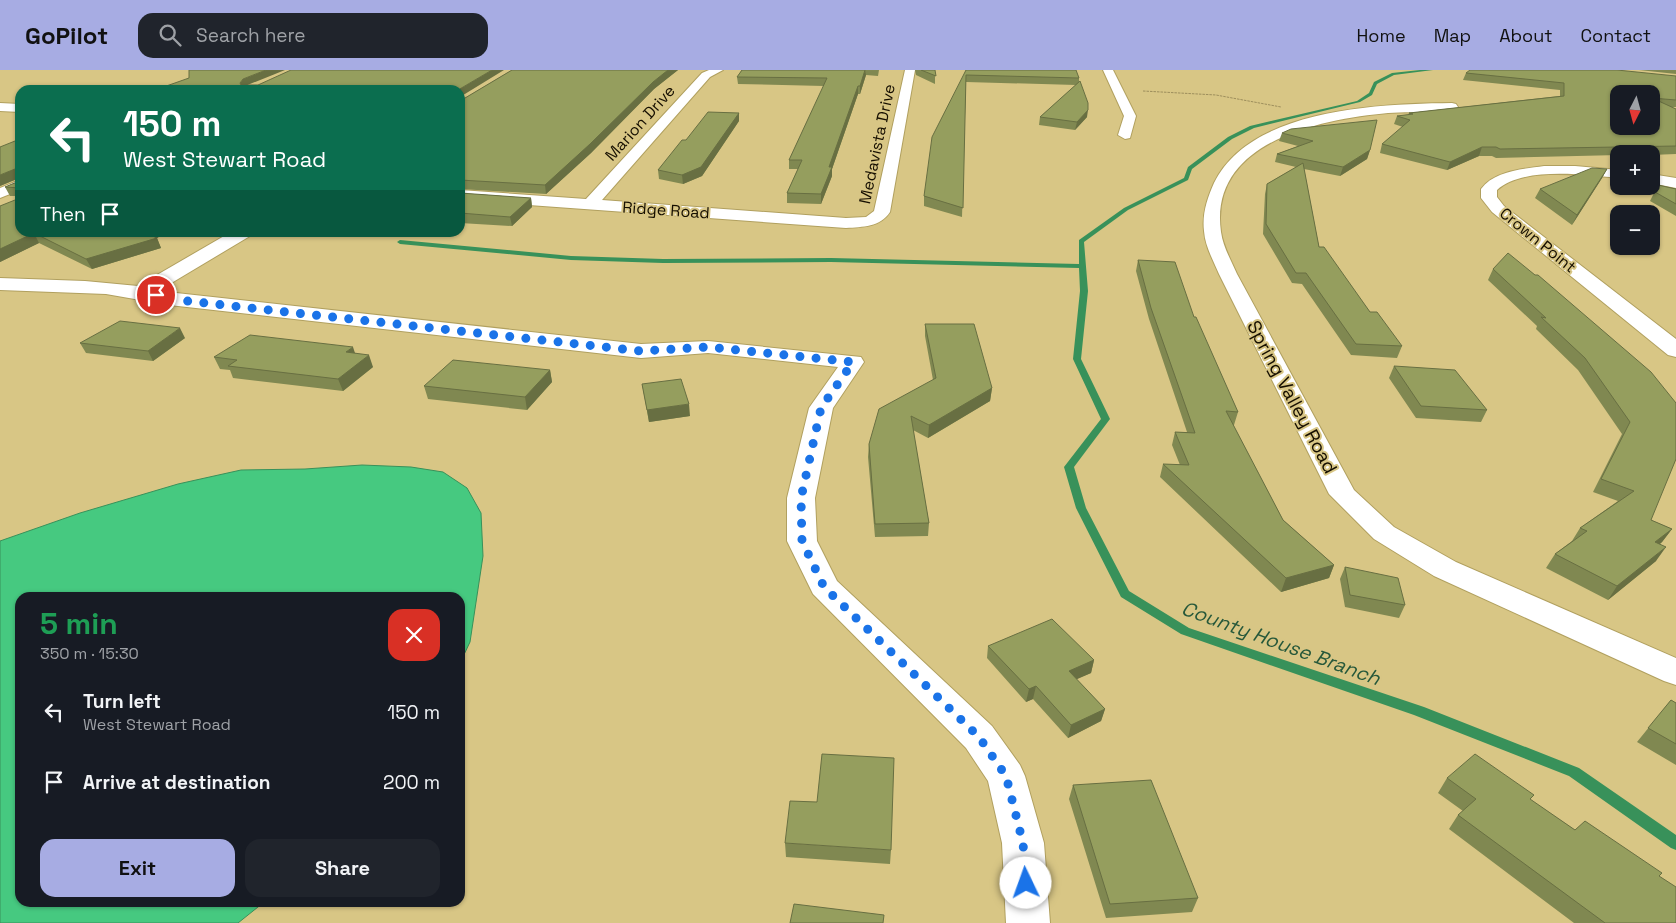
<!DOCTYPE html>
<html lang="en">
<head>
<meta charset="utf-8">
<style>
  :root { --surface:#171b24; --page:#20242c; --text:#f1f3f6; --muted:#9ea1a6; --accent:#a7ace3 }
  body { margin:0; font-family:"Space Grotesk",sans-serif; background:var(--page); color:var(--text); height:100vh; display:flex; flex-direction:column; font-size:19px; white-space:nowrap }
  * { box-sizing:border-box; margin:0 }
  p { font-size:16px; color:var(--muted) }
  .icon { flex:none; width:28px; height:28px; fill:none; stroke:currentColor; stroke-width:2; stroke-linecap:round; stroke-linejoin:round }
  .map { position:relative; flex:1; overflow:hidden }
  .details { position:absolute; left:15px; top:522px; width:450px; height:315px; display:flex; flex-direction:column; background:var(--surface); border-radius:15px; box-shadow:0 1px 4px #0004 }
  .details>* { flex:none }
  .banner { position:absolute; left:15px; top:15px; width:450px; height:152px; border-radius:15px; box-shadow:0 1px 4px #0004; background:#0b6e4f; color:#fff; overflow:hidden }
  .needle { width:32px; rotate:186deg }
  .controls { position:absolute; left:1610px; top:15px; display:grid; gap:10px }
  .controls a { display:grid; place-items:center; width:50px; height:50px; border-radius:10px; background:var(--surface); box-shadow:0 1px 4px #0004; font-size:25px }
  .pin { position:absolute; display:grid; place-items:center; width:42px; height:42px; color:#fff; margin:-21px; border:2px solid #fff; border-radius:50%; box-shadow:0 1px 5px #0007 }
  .me { position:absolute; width:55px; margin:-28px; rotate:357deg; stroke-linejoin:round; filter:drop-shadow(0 0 4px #0008) }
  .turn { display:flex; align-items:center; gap:18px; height:105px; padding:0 25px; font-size:22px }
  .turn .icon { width:65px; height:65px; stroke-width:2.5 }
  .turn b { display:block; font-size:35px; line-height:42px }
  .then { display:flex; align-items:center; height:48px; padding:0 25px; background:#0003; gap:10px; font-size:19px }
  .round { display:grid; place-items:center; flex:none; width:52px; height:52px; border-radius:15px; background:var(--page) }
  .head { display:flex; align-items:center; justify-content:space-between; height:85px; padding:0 25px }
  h1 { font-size:30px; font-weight:800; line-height:38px; color:#1e9e55 }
  .cta { display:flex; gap:10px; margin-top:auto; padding:10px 25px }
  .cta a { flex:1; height:58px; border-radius:15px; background:var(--accent); color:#111; font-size:20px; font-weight:800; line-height:58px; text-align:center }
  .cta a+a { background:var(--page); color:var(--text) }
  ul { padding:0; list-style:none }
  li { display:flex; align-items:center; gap:15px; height:70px; padding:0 25px }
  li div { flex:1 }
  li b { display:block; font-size:19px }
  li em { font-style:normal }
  header { display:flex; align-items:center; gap:30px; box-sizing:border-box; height:70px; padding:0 25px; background:var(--accent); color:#111 }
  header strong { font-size:24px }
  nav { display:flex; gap:28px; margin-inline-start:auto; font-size:18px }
  .search { width:350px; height:45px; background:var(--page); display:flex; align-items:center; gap:12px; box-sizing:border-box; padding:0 18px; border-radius:15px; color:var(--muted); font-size:19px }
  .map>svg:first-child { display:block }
  .water { fill:#46c980; stroke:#38915a }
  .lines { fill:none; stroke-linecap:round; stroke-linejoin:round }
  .stream { fill:#38915a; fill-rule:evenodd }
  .street-casing { stroke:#b1a05f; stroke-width:2 }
  .secondary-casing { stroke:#b1a05f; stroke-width:2 }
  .path { stroke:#9d8e5c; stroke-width:1; stroke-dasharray:2.5 1; stroke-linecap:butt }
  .street { fill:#fff; fill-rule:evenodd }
  .secondary { fill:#fff; fill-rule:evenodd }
  .wall { fill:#808851 }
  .shaded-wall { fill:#686f42 }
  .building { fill:#959e5e; stroke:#686f42; fill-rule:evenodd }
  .route { stroke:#1a73e8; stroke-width:9; stroke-dasharray:0 16.2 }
  .labels { text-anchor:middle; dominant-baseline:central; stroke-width:4; stroke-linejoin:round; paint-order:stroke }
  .far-street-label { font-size:16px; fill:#160f00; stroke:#d8c685 }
  .street-label { font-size:19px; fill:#160f00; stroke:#d8c685 }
  .water-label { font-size:20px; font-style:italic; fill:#26583a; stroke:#d8c685 }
</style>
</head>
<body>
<header>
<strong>GoPilot</strong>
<div class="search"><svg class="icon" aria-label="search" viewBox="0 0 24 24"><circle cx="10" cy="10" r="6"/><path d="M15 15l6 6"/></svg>Search here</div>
<nav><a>Home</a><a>Map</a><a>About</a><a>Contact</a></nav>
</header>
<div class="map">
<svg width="1676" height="853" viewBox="0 0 1676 853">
  <rect width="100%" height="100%" fill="#d8c685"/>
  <path class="water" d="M 362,395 L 411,397 L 443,402 L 467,418 L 481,443 L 483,486 L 470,572 L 460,593 L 460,528 L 20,528 L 20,832 L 263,833 L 238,853 L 0,853 L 0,471 L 80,443 L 178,414 L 241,400 L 305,399 Z"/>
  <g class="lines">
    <path class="stream" d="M 1420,0 L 1433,0 L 1394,5 L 1377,14 L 1372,25 L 1360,32 L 1254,58 L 1232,69 L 1192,99 L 1188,110 L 1128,140 L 1084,172 L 1088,221 L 1081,289 L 1110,349 L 1074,397 L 1086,438 L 1129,521 L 1189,558 L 1424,637 L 1579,698 L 1676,765 L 1676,780 L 1671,778 L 1569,706 L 1414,645 L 1181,564 L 1121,527 L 1076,438 L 1064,397 L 1101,349 L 1073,289 L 1080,221 L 1079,198 L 831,192 L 663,193 L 571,190 L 400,174 L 397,172 L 400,170 L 571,186 L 663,189 L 831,188 L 1079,194 L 1079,170 L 1124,138 L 1184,108 L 1188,97 L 1228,67 L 1250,56 L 1357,31 L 1369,23 L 1374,12 L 1392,3 Z"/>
    <g class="street-casing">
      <path id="street" d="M 709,0 L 723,0 L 710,7 L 602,130 L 846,148 L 866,147 L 874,141 L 905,0 L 915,0 L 890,142 C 880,157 863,157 846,158 L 460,130 L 460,120 L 586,129 L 702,3 Z
        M 1103,0 L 1113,0 L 1136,46 L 1130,68 L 1125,69 L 1118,65 L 1124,46 Z
        M 0,33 L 20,34 L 20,42 L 0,41 Z
        M 1452,33 L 1456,34 L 1458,37 L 1456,40 C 1438,44 1409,41 1388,43 C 1322,49 1208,71 1221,162 C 1223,177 1231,190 1237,204 L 1354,420 L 1394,457 L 1456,492 L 1676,588 L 1676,615 L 1664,611 L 1434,506 L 1374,469 L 1329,424 L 1219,204 C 1213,190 1205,176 1204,161 C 1202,144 1207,129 1214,113 C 1251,38 1379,34 1452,33 Z
        M 1544,96 L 1575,96 L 1619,100 L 1619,108 C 1586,105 1523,96 1497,120 L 1497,127 L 1504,136 L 1676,269 L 1676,287 L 1668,285 L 1492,142 L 1481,128 L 1481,119 C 1494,101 1523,99 1544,96 Z
        M 1651,104 L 1676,108 L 1676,118 L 1651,113 Z
        M 231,162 L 252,162 L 250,166 L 158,221 L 641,274 L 708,271 L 861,287 L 864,292 L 833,338 L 815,428 L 817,471 L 837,511 L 992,656 L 1020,695 L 1025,706 L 1044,773 L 1050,853 L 1006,853 L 1002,773 L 988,711 L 966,678 L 813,524 L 787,471 L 787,428 L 809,338 L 838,297 L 708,283 L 641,288 L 169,235 L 106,224 L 0,220 L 0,208 L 85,211 L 138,216 Z"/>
    </g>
    <g class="secondary-casing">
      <path id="secondary" d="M 20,110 L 20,120 L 0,128 L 0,118 Z"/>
    </g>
    <path class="path" d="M 1143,21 L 1216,25 L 1281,37"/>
    <use href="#street" class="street"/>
    <use href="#secondary" class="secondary"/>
  </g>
  <path class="wall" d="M 512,0 L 678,0 L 654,19 L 591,83 L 546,124 L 460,119 L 460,31 Z
    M 742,0 L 879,0 L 878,6 L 866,5 L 860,24 L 858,24 L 832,99 L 832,106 L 821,134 L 787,133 L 787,123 L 798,99 L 789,99 L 789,90 L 824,16 L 738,14 L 737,7 Z
    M 915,0 L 935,0 L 935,14 L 916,5 Z
    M 966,0 L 1079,8 L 1079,13 L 1087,47 L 1075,60 L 1039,55 L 1040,47 L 1076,15 L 966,12 L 962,147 L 924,136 L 924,126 Z
    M 1639,0 L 1676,0 L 1676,4 Z
    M 1466,3 L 1676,6 L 1676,37 L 1671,37 L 1676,39 L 1676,84 L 1651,85 L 1651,84 L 1619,84 L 1619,85 L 1496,88 L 1492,86 L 1479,86 L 1447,100 L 1380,83 L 1382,74 L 1403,57 L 1394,54 L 1397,46 L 1408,45 L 1409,43 L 1560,26 L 1560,20 L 1463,10 Z
    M 739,51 L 702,106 L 683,114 L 659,109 L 658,100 L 686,70 Z
    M 1282,63 L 1370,80 L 1367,89 L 1340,106 L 1304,99 L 1319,177 L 1370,242 L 1402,276 L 1397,288 L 1351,285 L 1302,214 L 1292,213 L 1263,164 L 1265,124 L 1267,114 L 1296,97 L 1275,92 L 1277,84 L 1298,76 L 1279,71 Z
    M 20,69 L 20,126 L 10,126 L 5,117 L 17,112 L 17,109 L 0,116 Z
    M 1607,99 L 1602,108 L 1572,155 L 1535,128 L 1540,119 Z
    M 1658,115 L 1676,119 L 1676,146 L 1650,131 Z
    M 460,123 L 531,128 L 532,137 L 512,156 L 460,153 Z
    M 0,136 L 20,162 L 167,162 L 157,168 L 161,178 L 92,199 L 39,173 L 0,192 Z
    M 1138,190 L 1194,247 L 1238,342 L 1234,355 L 1233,355 L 1283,450 L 1334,495 L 1329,508 L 1281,522 L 1160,407 L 1163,394 L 1180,395 L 1172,375 L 1175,362 L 1187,362 L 1149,249 L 1136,201 Z
    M 1493,199 L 1651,302 L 1651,450 L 1672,459 L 1662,472 L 1660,474 L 1656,491 L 1608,530 L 1546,498 L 1555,484 L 1572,471 L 1580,458 L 1618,431 L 1593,422 L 1622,364 L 1578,300 L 1536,259 L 1537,256 L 1488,210 Z
    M 925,254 L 992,318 L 990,331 L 928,368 L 913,360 L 929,453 L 928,466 L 875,467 L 868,387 L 869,374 L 933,310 L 925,266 Z
    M 185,268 L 153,291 L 86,283 L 80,273 Z
    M 355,283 L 373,297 L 343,321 L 233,308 L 230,300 L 220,299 L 214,287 Z
    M 1394,296 L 1487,340 L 1481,352 L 1416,348 L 1389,308 Z
    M 550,300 L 552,312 L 527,340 L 428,329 L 424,316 Z
    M 642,314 L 690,346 L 649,352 Z
    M 1345,497 L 1405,535 L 1399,548 L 1345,537 L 1340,509 Z
    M 988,576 L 1094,590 L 1091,603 L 1076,609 L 1105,639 L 1101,651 L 1068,668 L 1033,629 L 1026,632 L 987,588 Z
    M 1671,630 L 1676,633 L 1676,695 L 1637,672 Z
    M 1447,708 L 1530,730 L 1575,760 L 1659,806 L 1676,853 L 1574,853 L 1449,759 L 1458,745 L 1463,741 L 1438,723 Z
    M 1073,715 L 1198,828 L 1192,842 L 1106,848 L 1069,729 Z
    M 785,773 L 891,780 L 890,794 L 786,787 Z"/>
  <path class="shaded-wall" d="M 266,0 L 285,0 L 245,16 L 242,20 L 240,13 L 243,9 Z
    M 492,0 L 504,0 L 460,27 L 460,20 L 458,20 Z
    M 668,0 L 678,0 L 654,19 L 591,83 L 546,124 L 545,115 L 653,12 Z
    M 865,0 L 866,5 L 860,24 L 860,16 Z
    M 858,16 L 858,24 L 832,99 L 832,106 L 821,134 L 821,124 L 829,97 Z
    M 1088,40 L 1087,47 L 1075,60 L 1077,52 Z
    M 739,43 L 739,51 L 702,106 L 683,114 L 682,105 Z
    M 1482,77 L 1479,86 L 1447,100 L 1450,92 Z
    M 1370,80 L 1367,89 L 1340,106 L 1343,97 Z
    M 15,99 L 19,108 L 0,116 L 0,105 Z
    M 1607,99 L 1602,108 L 1572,155 L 1577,145 Z
    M 531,128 L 532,137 L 512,156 L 510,147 Z
    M 144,162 L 167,162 L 157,168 L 161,178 L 92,199 L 86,189 Z
    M 34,163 L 39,173 L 0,192 L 0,179 Z
    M 180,258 L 185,268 L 153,291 L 148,281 Z
    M 353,277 L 357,289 L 346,282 Z
    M 369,285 L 373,297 L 343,321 L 338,309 Z
    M 550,300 L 552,312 L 527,340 L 525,327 Z
    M 992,318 L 990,331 L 928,368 L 929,355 Z
    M 689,334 L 690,346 L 649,352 L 647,340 Z
    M 1672,459 L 1662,472 L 1645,486 L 1655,472 Z
    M 1666,477 L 1656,491 L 1608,530 L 1617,516 Z
    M 1334,495 L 1329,508 L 1281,522 L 1286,508 Z
    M 1094,590 L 1091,603 L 1066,614 L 1069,601 Z
    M 1036,616 L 1033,629 L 1026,632 L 1029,619 Z
    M 1105,639 L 1101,651 L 1068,668 L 1071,655 Z"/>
  <path class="building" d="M 189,0 L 266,0 L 243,9 L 240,13 L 241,15 L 258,15 L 291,0 L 492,0 L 458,20 L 155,20 L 189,8 Z
    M 512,0 L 668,0 L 653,12 L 590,74 L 545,115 L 460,110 L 460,31 Z
    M 742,0 L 865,0 L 860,16 L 858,16 L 829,97 L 832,97 L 821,124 L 787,123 L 802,90 L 789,90 L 827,8 L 737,7 Z
    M 921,0 L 935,0 L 936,6 Z
    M 966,0 L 1076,0 L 1079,8 L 966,5 L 963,138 L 924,126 L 932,67 Z
    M 1470,0 L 1617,0 L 1676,6 L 1676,30 L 1652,28 L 1676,39 L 1676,76 L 1500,79 L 1496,77 L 1482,77 L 1450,92 L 1382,74 L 1410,50 L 1397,46 L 1413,44 L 1409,43 L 1564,26 L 1564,13 L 1466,3 ZM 1619,24 L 1651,24 L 1651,56 L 1619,56 Z
    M 1080,11 L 1088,33 L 1088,40 L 1077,52 L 1040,47 Z
    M 708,42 L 739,43 L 701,97 L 682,105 L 658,100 L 682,70 L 686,70 Z
    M 1377,50 L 1370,80 L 1343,97 L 1277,84 L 1313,71 L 1282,63 L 1291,59 Z
    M 20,69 L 20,118 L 5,117 L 17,112 L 17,101 L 15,99 L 0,105 L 0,77 Z
    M 1303,93 L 1319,177 L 1324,177 L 1370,242 L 1377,242 L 1402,276 L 1356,274 L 1306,203 L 1296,203 L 1266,154 L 1267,114 Z
    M 1592,98 L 1607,99 L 1577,145 L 1540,119 Z
    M 1658,115 L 1676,119 L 1676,134 L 1655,122 Z
    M 460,123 L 531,128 L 510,147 L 460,143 Z
    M 20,128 L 20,162 L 144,162 L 157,168 L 86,189 L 34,163 L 0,179 L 0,136 Z
    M 1508,183 L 1535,205 L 1538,205 L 1651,302 L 1676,333 L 1676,389 L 1651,450 L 1672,459 L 1655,472 L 1666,477 L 1617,516 L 1555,484 L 1587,461 L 1580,458 L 1634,421 L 1601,409 L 1630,352 L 1585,288 L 1541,247 L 1546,248 L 1493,199 Z
    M 1138,190 L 1175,192 L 1194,247 L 1196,247 L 1238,342 L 1226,341 L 1283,450 L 1334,495 L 1286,508 L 1163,394 L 1189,395 L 1175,362 L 1195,363 L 1151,238 Z
    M 120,251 L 180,258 L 148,281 L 80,273 Z
    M 925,254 L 974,254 L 992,318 L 929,355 L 911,346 L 929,453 L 875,454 L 869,374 L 879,339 L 936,308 Z
    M 250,265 L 353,277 L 346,282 L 369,285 L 338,309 L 228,296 L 237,290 L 214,287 Z
    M 453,290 L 550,300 L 525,327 L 424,316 Z
    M 1394,296 L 1455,300 L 1487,340 L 1421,336 Z
    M 681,309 L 689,334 L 647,340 L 642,314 Z
    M 1345,497 L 1398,508 L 1405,535 L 1350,525 Z
    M 1052,549 L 1094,590 L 1069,601 L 1105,639 L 1071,655 L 1036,616 L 1029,619 L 988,576 Z
    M 1671,630 L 1676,633 L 1676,674 L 1648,658 Z
    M 822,684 L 894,688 L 891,780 L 785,773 L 790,731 L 817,732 Z
    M 1475,684 L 1534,725 L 1530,729 L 1575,760 L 1585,751 L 1662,803 L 1659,806 L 1676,817 L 1676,853 L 1605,853 L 1458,745 L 1476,729 L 1447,708 Z
    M 1151,710 L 1198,828 L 1110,834 L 1073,715 Z
    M 794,834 L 884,845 L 883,853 L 790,853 Z"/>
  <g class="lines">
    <path class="route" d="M 156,225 L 169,229 L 641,281 L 708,277 L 853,292 L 821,338 L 801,428 L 802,471 L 824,517 L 979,667 L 1006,706 L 1023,773 L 1026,813"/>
  </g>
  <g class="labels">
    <g class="far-street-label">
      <text transform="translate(640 53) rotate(-48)">Marion Drive</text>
      <text transform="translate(877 74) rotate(-78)">Medavista Drive</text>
      <text transform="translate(666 140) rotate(4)">Ridge Road</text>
      <text transform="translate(1538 170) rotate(39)">Crown Point</text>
    </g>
    <g class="street-label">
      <text transform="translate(1292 327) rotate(62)">Spring Valley Road</text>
    </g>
    <g class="water-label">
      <text transform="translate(1281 573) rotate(20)">County House Branch</text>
    </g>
  </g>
</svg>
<div class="controls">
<a><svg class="needle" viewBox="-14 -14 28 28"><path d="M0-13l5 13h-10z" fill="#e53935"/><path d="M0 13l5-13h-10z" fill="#9ea1a6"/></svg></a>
<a>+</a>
<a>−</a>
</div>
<div class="pin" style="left:156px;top:225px;background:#d93025"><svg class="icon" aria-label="arrive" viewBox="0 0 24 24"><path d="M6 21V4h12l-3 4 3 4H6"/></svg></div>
<svg class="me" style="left:1026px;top:813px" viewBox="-20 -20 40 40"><circle r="19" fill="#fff"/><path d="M0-13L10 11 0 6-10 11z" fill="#1a73e8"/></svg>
<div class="banner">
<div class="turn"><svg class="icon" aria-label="left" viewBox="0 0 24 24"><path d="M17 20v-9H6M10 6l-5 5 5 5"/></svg><div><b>150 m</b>West Stewart Road</div></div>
<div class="then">Then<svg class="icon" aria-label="arrive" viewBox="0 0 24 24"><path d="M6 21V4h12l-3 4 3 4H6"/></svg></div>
</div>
<section class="details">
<div class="head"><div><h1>5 min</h1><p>350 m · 15:30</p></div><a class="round" style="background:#d93025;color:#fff"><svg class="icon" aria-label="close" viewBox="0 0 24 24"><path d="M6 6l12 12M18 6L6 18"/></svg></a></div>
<ul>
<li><svg class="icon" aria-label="left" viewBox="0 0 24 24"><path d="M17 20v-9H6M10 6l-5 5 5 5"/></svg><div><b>Turn left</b><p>West Stewart Road</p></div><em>150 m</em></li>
<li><svg class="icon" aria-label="arrive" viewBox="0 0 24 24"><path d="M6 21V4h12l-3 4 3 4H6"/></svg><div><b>Arrive at destination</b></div><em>200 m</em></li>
</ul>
<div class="cta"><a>Exit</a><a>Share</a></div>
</section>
</div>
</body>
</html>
